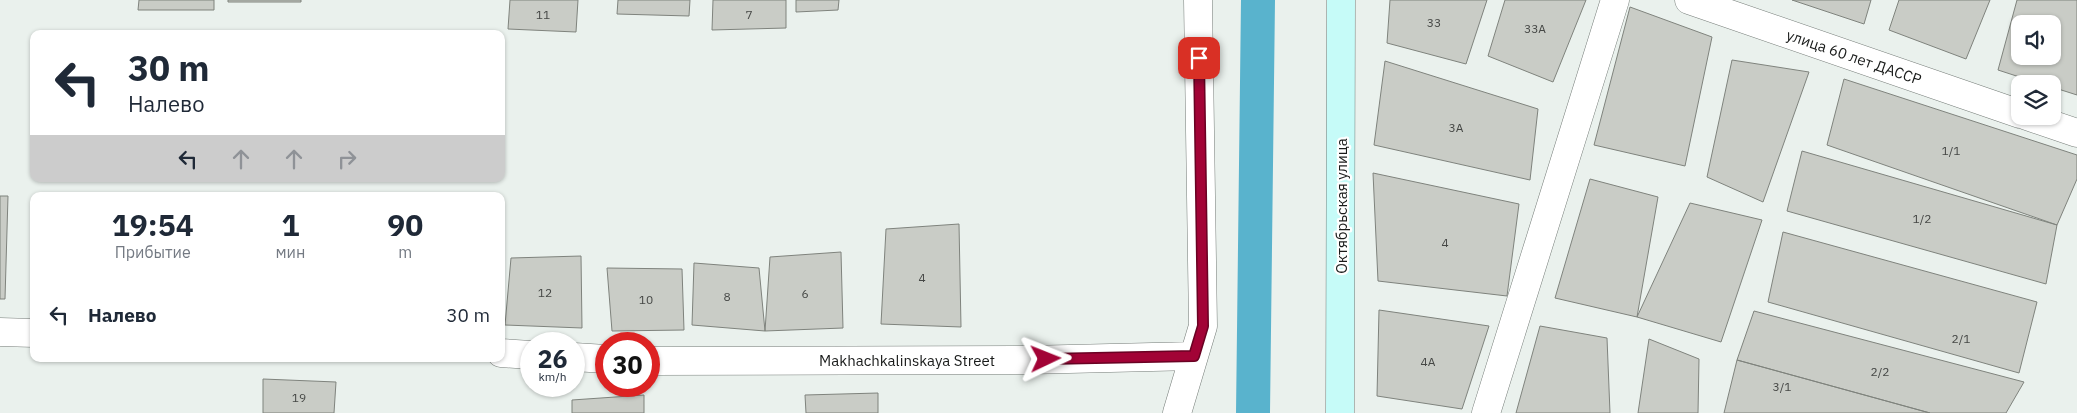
<!DOCTYPE html>
<html lang="ru">
<head>
<meta charset="utf-8">
<style>
  :root { --surface:#fff; --page:#f2f2f3; --text:#1f2937; --muted:#747a83 }
  body { margin:0; font-family:"IBM Plex Sans",sans-serif; background:var(--page); color:var(--text); height:100vh; display:flex; flex-direction:column; font-size:19px; white-space:nowrap }
  * { box-sizing:border-box; margin:0 }
  p { font-size:16px; color:var(--muted) }
  .icon { flex:none; width:28px; height:28px; fill:none; stroke:currentColor; stroke-width:2; stroke-linecap:round; stroke-linejoin:round }
  .map { position:relative; flex:1; overflow:hidden }
  .details { position:absolute; left:30px; top:192px; width:475px; height:170px; display:flex; flex-direction:column; background:var(--surface); border-radius:10px; box-shadow:0 1px 4px #0004 }
  .details>* { flex:none }
  .top-card { position:absolute; left:30px; top:30px; width:475px; height:152px; border-radius:10px; box-shadow:0 1px 4px #0004; background:#fff; color:var(--text); overflow:hidden }
  .tools { position:absolute; left:2011px; top:15px; display:grid; gap:10px }
  .tools a { display:grid; place-items:center; width:50px; height:50px; border-radius:10px; background:var(--surface); box-shadow:0 1px 4px #0004; font-size:25px }
  .speed { position:absolute; left:520px; top:332px; display:flex; gap:10px; font-size:25px; font-weight:700; text-align:center }
  .speed>* { display:grid; place-content:center; width:65px; height:65px; border-radius:50%; background:var(--surface); box-shadow:0 1px 4px #0004; line-height:1 }
  .speed small { font-size:12px; font-weight:400 }
  .speed .limit { border:8px solid #d22; background:#fff; color:#111 }
  .pin { position:absolute; display:grid; place-items:center; width:42px; height:42px; color:#fff; margin:-21px; border-radius:10px; box-shadow:0 2px 8px #0006 }
  .me { position:absolute; width:55px; margin:-28px; rotate:88deg; stroke-linejoin:round; filter:drop-shadow(0 0 4px #0008) }
  .turn { display:flex; align-items:center; gap:18px; height:105px; padding:0 15px; font-size:22px }
  .turn .icon { width:65px; height:65px; stroke-width:2.5 }
  .turn b { display:block; font-size:35px; line-height:42px }
  .lanes { display:flex; align-items:center; height:48px; padding:0 15px; background:#0003; justify-content:center; gap:25px; direction:ltr }
  .lanes .off { opacity:.35 }
  .eta { display:flex; justify-content:space-evenly; align-items:center; height:85px; text-align:center }
  .eta b { font-size:30px; font-weight:800; line-height:35px }
  ul { padding:0; list-style:none }
  li { display:flex; align-items:center; gap:15px; height:75px; padding:0 15px }
  li div { flex:1 }
  li b { display:block; font-size:19px }
  li em { font-style:normal }
  .map>svg:first-child { display:block }
  .lines { fill:none; stroke-linecap:round; stroke-linejoin:round }
  .canal { stroke:#59b3cd; stroke-width:34 }
  .building { fill:#c9ccc6; stroke:#7f837d; fill-rule:evenodd }
  .street-casing { stroke:#767d79; stroke-width:29 }
  .secondary-casing { stroke:#767d79; stroke-width:29 }
  .street { stroke:#fff; stroke-width:28 }
  .secondary { stroke:#c6fbf8; stroke-width:28 }
  .route-casing { stroke:#690223; stroke-width:12 }
  .route { stroke:#a20336; stroke-width:9 }
  .labels { text-anchor:middle; dominant-baseline:central; stroke-width:4.5; stroke-linejoin:round; paint-order:stroke }
  .number-label { font-size:12px; fill:#454745 }
  .street-label { font-size:15px; fill:#191b1a; stroke:#fff }
</style>
</head>
<body>
<div class="map">
<svg width="2077" height="413" viewBox="0 0 2077 413">
  <rect width="100%" height="100%" fill="#eaf1ed"/>
  <g class="lines">
    <path class="canal" d="M 1253,413 L 1258,0"/>
  </g>
  <path class="building" d="M 139,0 L 214,0 L 214,10 L 138,10 Z
    M 228,0 L 301,0 L 301,2 L 228,2 Z
    M 510,0 L 578,0 L 576,32 L 508,29 Z
    M 618,0 L 690,0 L 689,16 L 617,14 Z
    M 713,0 L 786,0 L 786,28 L 712,30 Z
    M 796,0 L 839,0 L 838,10 L 796,12 Z
    M 1390,0 L 1487,0 L 1466,64 L 1387,43 Z
    M 1505,0 L 1586,0 L 1553,82 L 1488,56 Z
    M 1792,0 L 1871,0 L 1864,24 Z
    M 1899,0 L 1990,0 L 1966,59 L 1889,30 Z
    M 2017,0 L 2077,0 L 2077,95 L 2052,87 L 2052,84 L 2041,84 L 1998,70 ZM 2020,24 L 2052,24 L 2052,56 L 2020,56 Z
    M 1630,7 L 1712,37 L 1685,166 L 1594,145 Z
    M 1732,60 L 1809,72 L 1763,202 L 1707,177 Z
    M 1385,61 L 1538,109 L 1530,180 L 1374,145 Z
    M 1844,79 L 2077,155 L 2077,179 L 2057,225 L 1827,145 Z
    M 1802,151 L 2057,225 L 2046,284 L 1787,211 Z
    M 1373,173 L 1519,204 L 1507,296 L 1378,281 Z
    M 1590,179 L 1658,197 L 1637,317 L 1555,298 Z
    M 0,196 L 8,196 L 5,299 L 0,299 Z
    M 1690,203 L 1762,220 L 1721,342 L 1637,317 Z
    M 959,224 L 961,327 L 881,324 L 886,229 Z
    M 1783,232 L 2037,302 L 2019,373 L 1768,302 Z
    M 841,252 L 843,328 L 765,331 L 770,257 Z
    M 581,256 L 582,328 L 505,325 L 511,258 Z
    M 694,263 L 759,268 L 765,331 L 692,325 Z
    M 607,268 L 682,269 L 684,330 L 612,331 Z
    M 1379,310 L 1489,326 L 1462,409 L 1377,396 Z
    M 1754,311 L 2024,382 L 2006,413 L 1930,413 L 1737,360 Z
    M 1540,326 L 1607,338 L 1610,413 L 1516,413 Z
    M 1649,339 L 1699,359 L 1698,413 L 1638,413 Z
    M 1737,360 L 1930,413 L 1724,413 Z
    M 263,379 L 336,382 L 334,413 L 263,413 Z
    M 878,393 L 878,413 L 806,413 L 805,395 Z
    M 644,395 L 644,413 L 572,413 L 572,400 Z"/>
  <g class="lines">
    <g class="street-casing">
      <path id="street" d="M 1689,0 L 2020,114
        M 2027,116 L 2077,133
        M 0,332 L 34,333
        M 501,353 L 531,355
        M 574,357 L 606,359
        M 649,361 L 1027,360 L 1194,356
        M 1177,413 L 1203,326 L 1198,0
        M 1486,413 L 1615,0"/>
    </g>
    <g class="secondary-casing">
      <path id="secondary" d="M 1340,413 L 1341,0"/>
    </g>
    <use href="#street" class="street"/>
    <use href="#secondary" class="secondary"/>
  </g>
  <g class="lines">
    <g class="route-casing">
      <path id="route" d="M 1046,359 L 1194,356 L 1203,326 L 1199,58"/>
    </g>
    <use href="#route" class="route"/>
  </g>
  <g class="labels">
    <g class="number-label">
      <text x="543" y="14">11</text>
      <text x="749" y="14">7</text>
      <text x="1434" y="22">33</text>
      <text x="1535" y="28">33А</text>
      <text x="1456" y="127">3А</text>
      <text x="1951" y="150">1/1</text>
      <text x="1922" y="218">1/2</text>
      <text x="1445" y="242">4</text>
      <text x="922" y="277">4</text>
      <text x="545" y="292">12</text>
      <text x="805" y="293">6</text>
      <text x="727" y="296">8</text>
      <text x="646" y="299">10</text>
      <text x="1961" y="338">2/1</text>
      <text x="1428" y="361">4А</text>
      <text x="1880" y="371">2/2</text>
      <text x="1782" y="386">3/1</text>
      <text x="299" y="397">19</text>
    </g>
    <g class="street-label">
      <text transform="translate(1854 57) rotate(19)">улица 60 лет ДАССР</text>
      <text transform="translate(1341 206) rotate(-90)">Октябрьская улица</text>
      <text x="907" y="360">Makhachkalinskaya Street</text>
    </g>
  </g>
</svg>
<div class="tools">
<a><svg class="icon" aria-label="sound" viewBox="0 0 24 24"><path d="M4 9h4l5-4v14l-5-4H4zM17 9q2 3 0 6"/></svg></a>
<a><svg class="icon" aria-label="layers" viewBox="0 0 24 24"><path d="M12 4l9 5-9 5-9-5zM3 14l9 5 9-5"/></svg></a>
</div>
<div class="speed"><div>26<small>km/h</small></div><div class="limit">30</div></div>
<div class="pin" style="left:1199px;top:58px;background:#d93025"><svg class="icon" aria-label="arrive" viewBox="0 0 24 24"><path d="M6 21V4h12l-3 4 3 4H6"/></svg></div>
<svg class="me" style="left:1046px;top:359px" viewBox="-20 -20 40 40"><path d="M0-17L14 15 0 8-14 15z" fill="#a20336" stroke="#fff" stroke-width="4"/></svg>
<div class="top-card">
<div class="turn"><svg class="icon" aria-label="left" viewBox="0 0 24 24"><path d="M17 20v-9H6M10 6l-5 5 5 5"/></svg><div><b>30 m</b>Налево</div></div>
<div class="lanes"><svg class="icon" aria-label="left" viewBox="0 0 24 24"><path d="M17 20v-9H6M10 6l-5 5 5 5"/></svg><svg class="icon off" aria-label="ahead" viewBox="0 0 24 24"><path d="M12 20V5M6 11l6-6 6 6"/></svg><svg class="icon off" aria-label="ahead" viewBox="0 0 24 24"><path d="M12 20V5M6 11l6-6 6 6"/></svg><svg class="icon off" aria-label="right" viewBox="0 0 24 24"><path d="M7 20v-9h11M14 6l5 5-5 5"/></svg></div>
</div>
<section class="details">
<div class="eta">
<div><b>19:54</b><p>Прибытие</p></div>
<div><b>1</b><p>мин</p></div>
<div><b>90</b><p>m</p></div>
</div>
<ul>
<li><svg class="icon" aria-label="left" viewBox="0 0 24 24"><path d="M17 20v-9H6M10 6l-5 5 5 5"/></svg><div><b>Налево</b></div><em>30 m</em></li>
</ul>
</section>
</div>
</body>
</html>
